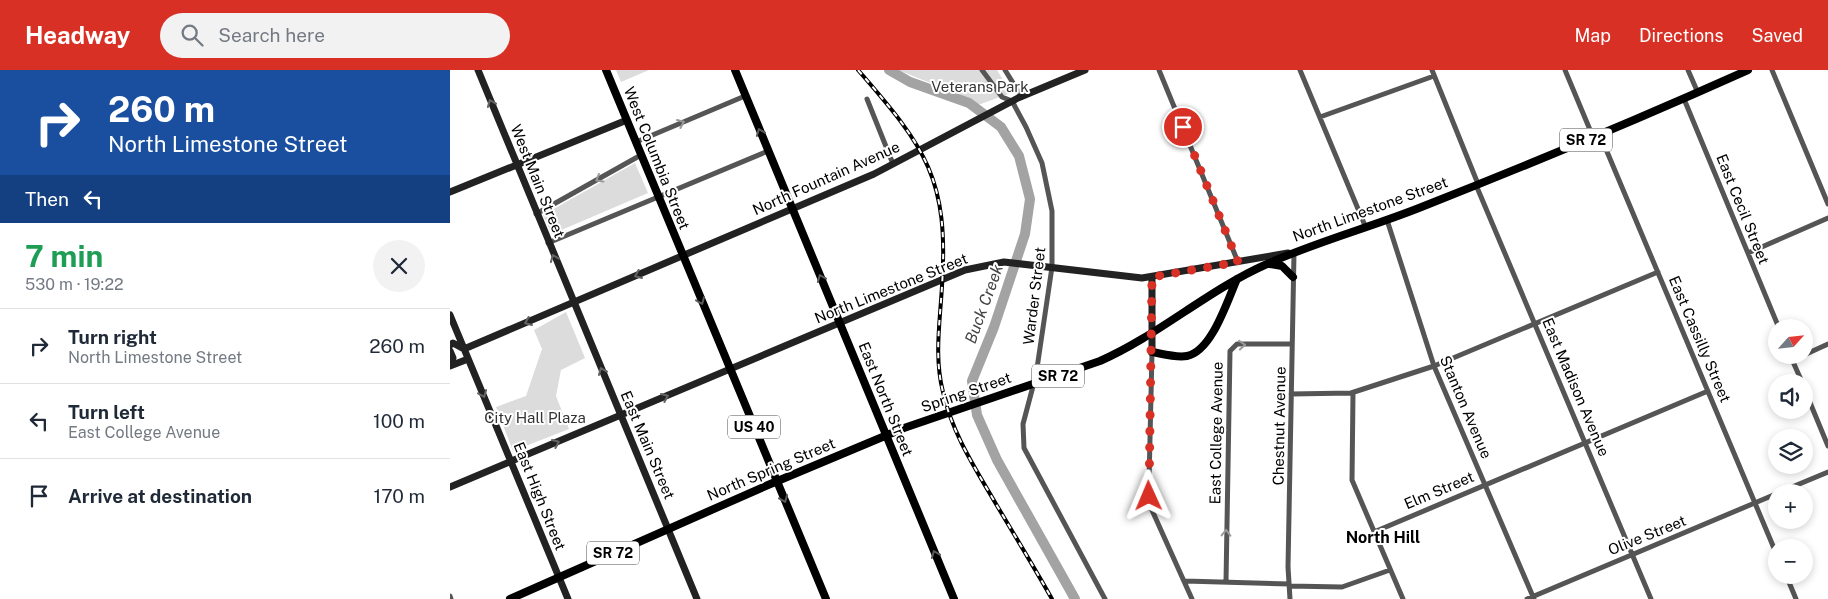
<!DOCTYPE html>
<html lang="en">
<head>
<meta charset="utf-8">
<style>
  :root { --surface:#fff; --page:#f2f2f3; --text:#1f2937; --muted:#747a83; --line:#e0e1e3; --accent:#d93025 }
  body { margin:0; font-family:"Public Sans",sans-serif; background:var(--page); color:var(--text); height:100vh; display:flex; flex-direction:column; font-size:19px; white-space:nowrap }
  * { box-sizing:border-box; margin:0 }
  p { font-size:16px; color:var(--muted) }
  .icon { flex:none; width:28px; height:28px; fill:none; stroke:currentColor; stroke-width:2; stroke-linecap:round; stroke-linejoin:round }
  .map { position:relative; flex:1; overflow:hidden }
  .sheet { display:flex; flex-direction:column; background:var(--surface); width:450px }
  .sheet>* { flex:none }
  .banner { background:#1a4fa0; color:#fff; overflow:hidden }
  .needle { width:32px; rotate:63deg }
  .controls { position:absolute; left:1318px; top:249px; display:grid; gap:10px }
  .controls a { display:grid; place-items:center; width:45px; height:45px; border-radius:50%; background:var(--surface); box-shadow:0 2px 8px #0003; font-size:25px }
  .pin { position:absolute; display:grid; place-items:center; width:42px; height:42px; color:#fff; margin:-21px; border:2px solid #fff; border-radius:50%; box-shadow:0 1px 5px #0007 }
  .me { position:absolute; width:55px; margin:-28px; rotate:359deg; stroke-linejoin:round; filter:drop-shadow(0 0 4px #0008) }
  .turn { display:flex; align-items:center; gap:18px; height:105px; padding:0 25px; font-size:22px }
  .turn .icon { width:65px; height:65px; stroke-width:2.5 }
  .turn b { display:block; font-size:35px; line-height:42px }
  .then { display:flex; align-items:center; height:48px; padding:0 25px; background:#0003; gap:10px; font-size:19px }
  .round { display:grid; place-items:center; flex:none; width:52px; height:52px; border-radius:26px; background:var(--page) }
  .headline { display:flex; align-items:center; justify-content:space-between; height:85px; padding:0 25px }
  h1 { font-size:30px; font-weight:700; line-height:38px; color:#1e9e55 }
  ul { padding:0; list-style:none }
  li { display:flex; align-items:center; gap:15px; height:75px; padding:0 25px; border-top:1px solid var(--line) }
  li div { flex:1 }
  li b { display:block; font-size:19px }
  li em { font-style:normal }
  header { display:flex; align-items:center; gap:30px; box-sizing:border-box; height:70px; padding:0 25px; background:var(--accent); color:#fff }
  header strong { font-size:24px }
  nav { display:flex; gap:28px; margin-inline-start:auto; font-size:18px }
  .search { width:350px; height:45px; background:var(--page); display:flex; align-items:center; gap:12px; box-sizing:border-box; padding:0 18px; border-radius:28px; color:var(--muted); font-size:19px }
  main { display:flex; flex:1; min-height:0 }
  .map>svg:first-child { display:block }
  .green { fill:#dcdcdc }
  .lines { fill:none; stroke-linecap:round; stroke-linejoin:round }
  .river { stroke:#a3a3a3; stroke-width:10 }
  .street { stroke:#555; stroke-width:5 }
  .secondary { stroke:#222; stroke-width:7 }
  .primary { stroke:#000; stroke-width:8 }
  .rail-casing { stroke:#000; stroke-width:4 }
  .rail { stroke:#fff; stroke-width:2; stroke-dasharray:5.5; stroke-linecap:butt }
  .oneway { stroke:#646464 }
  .oneway2 { stroke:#999 }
  .oneway3 { stroke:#595959 }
  .route { stroke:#d93025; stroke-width:9; stroke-dasharray:0 16.2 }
  .labels { text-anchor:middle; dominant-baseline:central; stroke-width:4; stroke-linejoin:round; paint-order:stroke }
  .shield { fill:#fff; stroke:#4c4c4c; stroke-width:1 }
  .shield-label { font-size:14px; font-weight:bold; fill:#000 }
  .park-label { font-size:15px; fill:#333; stroke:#fff }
  .street-label { font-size:15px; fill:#000; stroke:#fff }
  .water-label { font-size:16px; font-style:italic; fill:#444; stroke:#fff }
  .neighbourhood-label { font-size:16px; font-weight:bold; fill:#000; stroke:#fff }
</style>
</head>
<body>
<header>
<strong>Headway</strong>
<div class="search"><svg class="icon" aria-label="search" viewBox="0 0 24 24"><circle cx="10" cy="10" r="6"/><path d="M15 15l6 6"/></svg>Search here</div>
<nav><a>Map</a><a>Directions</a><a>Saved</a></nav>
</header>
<main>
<section class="sheet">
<div class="banner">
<div class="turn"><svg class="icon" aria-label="right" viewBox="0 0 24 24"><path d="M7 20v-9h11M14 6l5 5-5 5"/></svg><div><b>260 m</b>North Limestone Street</div></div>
<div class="then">Then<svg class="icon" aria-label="left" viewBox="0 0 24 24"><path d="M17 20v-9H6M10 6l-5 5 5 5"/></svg></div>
</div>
<div class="headline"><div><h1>7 min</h1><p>530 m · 19:22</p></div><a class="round"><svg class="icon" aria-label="close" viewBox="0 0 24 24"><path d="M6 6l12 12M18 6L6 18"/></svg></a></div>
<ul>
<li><svg class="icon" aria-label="right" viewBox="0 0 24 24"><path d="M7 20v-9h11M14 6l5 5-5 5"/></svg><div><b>Turn right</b><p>North Limestone Street</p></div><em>260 m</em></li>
<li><svg class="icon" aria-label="left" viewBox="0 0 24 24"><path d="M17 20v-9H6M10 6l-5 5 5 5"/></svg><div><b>Turn left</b><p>East College Avenue</p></div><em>100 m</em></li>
<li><svg class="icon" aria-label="arrive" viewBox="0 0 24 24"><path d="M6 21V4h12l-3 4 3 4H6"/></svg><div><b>Arrive at destination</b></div><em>170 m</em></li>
</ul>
</section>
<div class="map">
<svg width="1378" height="529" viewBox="0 0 1378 529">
  <rect width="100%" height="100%" fill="#fff"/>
  <path class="green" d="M 166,0 L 199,0 L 171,12 Z
    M 448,0 L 547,0 L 561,23 L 528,35 L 513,26 Z
    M 185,93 L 198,123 L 102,164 L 93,145 Z
    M 116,242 L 135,288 L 111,300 L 106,326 L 119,359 L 63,381 L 46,337 L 76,326 L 92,279 L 84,260 Z"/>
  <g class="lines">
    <path class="river" d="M 439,0 L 460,12 L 519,33 L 551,57 L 569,86 L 580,129 L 575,164 L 544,257 L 522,311 L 527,345 L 547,390 L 625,529"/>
    <path class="street" d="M 532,0 L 552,27 L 562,31 L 576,57 L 592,93 L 602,141 L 602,197 L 586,305 L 573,354 L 574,378 L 655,529
      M 555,0 L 571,26
      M 709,0 L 788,192
      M 850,0 L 916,158
      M 982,0 L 1028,114
      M 1115,0 L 1143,67
      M 1238,0 L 1248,23
      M 1322,0 L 1378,134
      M 417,29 L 443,94
      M 1234,29 L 1329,258
      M 870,47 L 984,6
      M 1150,65 L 1326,483
      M 186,72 L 295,26
      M 1026,115 L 1201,529
      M 86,144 L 191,85
      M 937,150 L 984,296 L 1084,529
      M 98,173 L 318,81
      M 1298,183 L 1378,148
      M 702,282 L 699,412 L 701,438 L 742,529
      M 1340,285 L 1352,312
      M 1354,285 L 1378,274
      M 1354,318 L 1378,376
      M 903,323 L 902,410 L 953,529
      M 841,324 L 901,323 L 984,296 L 1208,202
      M 1330,422 L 1378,402
      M 924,462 L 1258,321
      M 1336,505 L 1346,529
      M 735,511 L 839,514
      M 776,512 L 780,281 L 787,274 L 842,274
      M 839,516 L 892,517 L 940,500
      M 0,526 L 1,529
      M 840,529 L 838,497 L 844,183
      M 1077,529 L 1326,424"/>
    <path class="secondary" d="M 28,0 L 247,529
      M 0,122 L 177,50
      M 702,207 L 702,282
      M 0,245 L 118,529
      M 0,275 L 3,273 L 14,279
      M 14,279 L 424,104 L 568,28 L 635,0
      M 0,281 L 3,288 L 0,293
      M 0,296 L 18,289
      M 0,417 L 515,200 L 554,192 L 692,208 L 838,183"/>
    <path class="primary" d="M 156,0 L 376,529
      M 285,0 L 504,529
      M 820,194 L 832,196 L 843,207
      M 702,282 C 713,284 726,288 737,286 C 762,281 777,231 787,209
      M 60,529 L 318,415 L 454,358 L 650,291 C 709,265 758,220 817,194 C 868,171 922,157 974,136 C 1083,93 1191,48 1298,0"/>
    <g class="rail-casing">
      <path id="rail" d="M 408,0 C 476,78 499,109 492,216 C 490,252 484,287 493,322 C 502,363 525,398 546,434 C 565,466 584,497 602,529"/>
    </g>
    <use href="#rail" class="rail"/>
  </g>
  <defs><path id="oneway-chevron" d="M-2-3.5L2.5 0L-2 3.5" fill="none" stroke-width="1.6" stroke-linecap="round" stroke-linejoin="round" transform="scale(1.25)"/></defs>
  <g class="oneway">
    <use href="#oneway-chevron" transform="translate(41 33) rotate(-112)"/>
    <use href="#oneway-chevron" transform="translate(104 188) rotate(-113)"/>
    <use href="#oneway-chevron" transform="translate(188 205) rotate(157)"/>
    <use href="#oneway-chevron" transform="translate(78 252) rotate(157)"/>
    <use href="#oneway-chevron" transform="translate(152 301) rotate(-113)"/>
    <use href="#oneway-chevron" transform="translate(33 324) rotate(67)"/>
    <use href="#oneway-chevron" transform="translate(215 327) rotate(-23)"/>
    <use href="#oneway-chevron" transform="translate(106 373) rotate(-23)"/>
  </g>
  <g class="oneway2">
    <use href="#oneway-chevron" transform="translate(231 53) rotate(-23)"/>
    <use href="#oneway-chevron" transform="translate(149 109) rotate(150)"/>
    <use href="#oneway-chevron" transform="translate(792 275) rotate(-5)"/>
    <use href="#oneway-chevron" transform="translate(776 463) rotate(-89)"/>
  </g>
  <g class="oneway3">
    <use href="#oneway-chevron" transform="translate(310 62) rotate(-112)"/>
    <use href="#oneway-chevron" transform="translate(371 208) rotate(-112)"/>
    <use href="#oneway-chevron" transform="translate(251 231) rotate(68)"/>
    <use href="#oneway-chevron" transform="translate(334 429) rotate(68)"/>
    <use href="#oneway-chevron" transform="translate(485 484) rotate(-112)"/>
  </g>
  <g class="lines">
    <path class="route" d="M 699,426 L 702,207 L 788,192 L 733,57"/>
  </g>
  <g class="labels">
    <g class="shield">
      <rect x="1110" y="58.5" width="52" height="23" rx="4"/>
      <rect x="582" y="294.5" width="52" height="23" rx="4"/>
      <rect x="278" y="345.5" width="52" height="23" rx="4"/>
      <rect x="137" y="471.5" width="52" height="23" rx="4"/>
    </g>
    <g class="shield-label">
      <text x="1136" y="70">SR 72</text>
      <text x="608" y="306">SR 72</text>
      <text x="304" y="357">US 40</text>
      <text x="163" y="483">SR 72</text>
    </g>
    <g class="park-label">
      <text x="530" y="16">Veterans Park</text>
      <text x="85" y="347">City Hall Plaza</text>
    </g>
    <g class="street-label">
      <text transform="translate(207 88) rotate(68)">West Columbia Street</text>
      <text transform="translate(376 108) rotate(-24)">North Fountain Avenue</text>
      <text transform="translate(88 111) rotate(68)">West Main Street</text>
      <text transform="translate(920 139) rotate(-20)">North Limestone Street</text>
      <text transform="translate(1293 139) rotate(68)">East Cecil Street</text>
      <text transform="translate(441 218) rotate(-22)">North Limestone Street</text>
      <text transform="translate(584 226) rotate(-83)">Warder Street</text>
      <text transform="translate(1250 269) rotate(67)">East Cassilly Street</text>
      <text transform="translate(1126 317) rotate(67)">East Madison Avenue</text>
      <text transform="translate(516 322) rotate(-19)">Spring Street</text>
      <text transform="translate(436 329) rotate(68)">East North Street</text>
      <text transform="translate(1016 337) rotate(67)">Stanton Avenue</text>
      <text transform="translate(829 356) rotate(-89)">Chestnut Avenue</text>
      <text transform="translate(766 363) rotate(-89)">East College Avenue</text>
      <text transform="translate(198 375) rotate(67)">East Main Street</text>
      <text transform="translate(321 399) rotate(-23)">North Spring Street</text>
      <text transform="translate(989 420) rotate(-23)">Elm Street</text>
      <text transform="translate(90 426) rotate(68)">East High Street</text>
      <text transform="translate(1197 465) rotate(-22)">Olive Street</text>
    </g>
    <g class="water-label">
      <text transform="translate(534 234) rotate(-70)">Buck Creek</text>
    </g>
    <g class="neighbourhood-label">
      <text x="933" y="467">North Hill</text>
    </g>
  </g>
</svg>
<div class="controls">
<a><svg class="needle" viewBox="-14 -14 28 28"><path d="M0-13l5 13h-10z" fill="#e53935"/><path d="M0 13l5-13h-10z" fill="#747a83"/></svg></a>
<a><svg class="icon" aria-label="sound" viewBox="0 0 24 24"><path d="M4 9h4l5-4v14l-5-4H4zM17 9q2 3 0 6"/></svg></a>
<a><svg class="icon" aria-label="layers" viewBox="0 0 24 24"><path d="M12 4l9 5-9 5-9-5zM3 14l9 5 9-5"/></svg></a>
<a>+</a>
<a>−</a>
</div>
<div class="pin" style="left:733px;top:57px;background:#d93025"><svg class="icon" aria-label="arrive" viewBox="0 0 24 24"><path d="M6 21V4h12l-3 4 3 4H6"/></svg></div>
<svg class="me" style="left:699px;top:426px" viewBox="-20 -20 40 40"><path d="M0-17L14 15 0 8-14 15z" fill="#d93025" stroke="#fff" stroke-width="4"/></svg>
</div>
</main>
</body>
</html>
